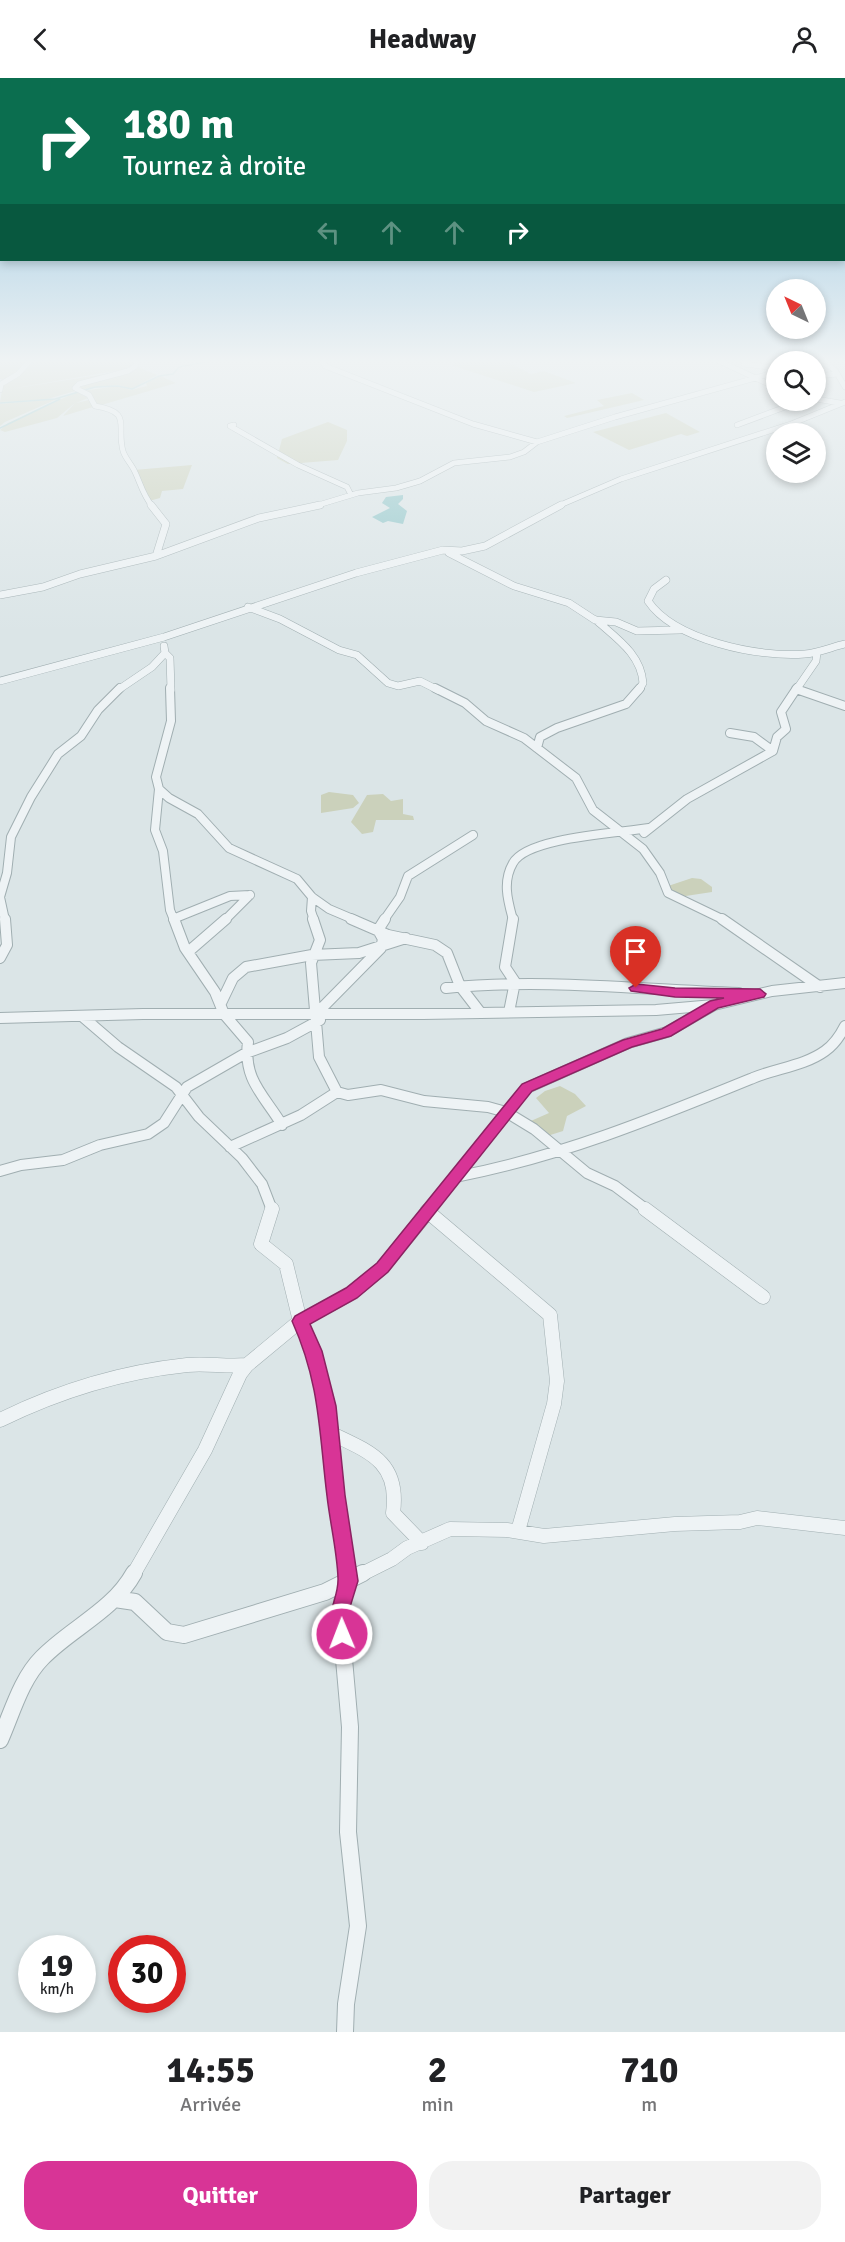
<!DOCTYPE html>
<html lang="fr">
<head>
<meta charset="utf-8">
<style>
  :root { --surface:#fff; --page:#f2f2f2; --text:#202124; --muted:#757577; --accent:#d83496 }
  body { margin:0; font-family:Signika,sans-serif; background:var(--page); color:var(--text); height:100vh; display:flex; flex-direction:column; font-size:22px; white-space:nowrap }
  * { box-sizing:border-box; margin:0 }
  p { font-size:20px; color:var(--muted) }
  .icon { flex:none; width:33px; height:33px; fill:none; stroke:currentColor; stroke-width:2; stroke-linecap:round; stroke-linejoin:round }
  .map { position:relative; height:1954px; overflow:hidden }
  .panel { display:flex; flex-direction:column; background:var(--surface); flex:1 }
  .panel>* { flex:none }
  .guide { position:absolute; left:0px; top:0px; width:846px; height:183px; box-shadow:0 3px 9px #0003; background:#0b6e4f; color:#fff; overflow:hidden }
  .needle { width:39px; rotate:317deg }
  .fabs { position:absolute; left:766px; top:201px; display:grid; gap:12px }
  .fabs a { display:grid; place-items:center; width:60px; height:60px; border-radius:50%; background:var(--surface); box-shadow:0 3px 9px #0003; font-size:30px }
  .speed { position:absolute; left:18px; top:1857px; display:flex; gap:12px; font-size:30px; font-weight:700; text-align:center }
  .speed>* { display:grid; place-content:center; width:78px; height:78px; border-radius:50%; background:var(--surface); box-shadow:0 3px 9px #0003; line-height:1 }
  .speed small { font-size:15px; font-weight:400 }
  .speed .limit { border:9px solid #d22; background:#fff; color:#111 }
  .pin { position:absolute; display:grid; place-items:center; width:51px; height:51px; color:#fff; margin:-62px -26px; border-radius:50% 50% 50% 0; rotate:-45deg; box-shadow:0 0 6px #0007 }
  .pin .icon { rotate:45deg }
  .me { position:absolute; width:66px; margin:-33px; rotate:359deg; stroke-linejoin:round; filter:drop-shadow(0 0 4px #0008) }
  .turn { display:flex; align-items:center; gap:21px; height:126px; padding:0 24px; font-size:27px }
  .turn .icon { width:78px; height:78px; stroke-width:2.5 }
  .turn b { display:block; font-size:42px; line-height:51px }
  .lanes { display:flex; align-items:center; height:57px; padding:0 24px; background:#0003; justify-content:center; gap:30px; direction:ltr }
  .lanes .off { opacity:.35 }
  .eta { display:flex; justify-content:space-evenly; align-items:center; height:102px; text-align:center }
  .eta b { font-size:36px; font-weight:800; line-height:42px }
  .primary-button { display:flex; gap:12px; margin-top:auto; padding:12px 24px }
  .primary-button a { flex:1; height:69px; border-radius:24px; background:var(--accent); color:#fff; font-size:24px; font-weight:800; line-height:69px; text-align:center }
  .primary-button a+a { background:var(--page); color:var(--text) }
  header { display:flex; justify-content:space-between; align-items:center; height:78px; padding:0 24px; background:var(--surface); font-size:27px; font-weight:800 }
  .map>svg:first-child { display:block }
  .green { fill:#cbd1bb }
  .water { fill:#92c7ca }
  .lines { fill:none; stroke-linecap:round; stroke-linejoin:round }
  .stream { stroke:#92c7ca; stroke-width:1.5 }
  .minor-far5-casing { stroke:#a0aeb1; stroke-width:6 }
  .minor-far4-casing { stroke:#a0aeb1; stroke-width:8 }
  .minor-far3-casing { stroke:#a0aeb1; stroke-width:10 }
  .minor-far2-casing { stroke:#a0aeb1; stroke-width:12 }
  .minor-far1-casing { stroke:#a0aeb1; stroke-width:15 }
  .minor-casing { stroke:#a0aeb1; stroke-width:18 }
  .minor-far5 { stroke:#eef3f5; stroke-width:5 }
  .minor-far4 { stroke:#eef3f5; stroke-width:7 }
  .minor-far3 { stroke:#eef3f5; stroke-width:8 }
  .minor-far2 { stroke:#eef3f5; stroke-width:10 }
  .minor-far1 { stroke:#eef3f5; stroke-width:14 }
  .minor { stroke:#eef3f5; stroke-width:16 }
  .route { fill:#d83496; stroke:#8c2262; stroke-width:1.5 }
</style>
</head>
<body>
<header><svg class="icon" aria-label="back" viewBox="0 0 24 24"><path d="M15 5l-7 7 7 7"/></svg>Headway<svg class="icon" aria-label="person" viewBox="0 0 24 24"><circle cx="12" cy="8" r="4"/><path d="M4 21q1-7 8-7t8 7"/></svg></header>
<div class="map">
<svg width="845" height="1954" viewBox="0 0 845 1954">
  <rect width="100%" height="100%" fill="#dbe5e7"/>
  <path class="green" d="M 26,281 L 26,284 C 19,291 11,303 0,301 L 0,282 Z
    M 33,281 L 135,281 L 137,286 L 127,291 L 4,312 L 124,293 L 76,307 L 72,310 L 75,313 L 44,322 L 0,324 L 3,307 L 31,287 Z
    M 459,281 L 513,281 L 515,282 L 508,284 L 531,296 L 544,293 L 576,305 L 534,314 L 451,287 Z
    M 138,289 L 157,297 L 131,311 L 118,307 L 78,312 L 82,307 Z
    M 160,298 L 176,305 L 98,328 L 82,313 L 118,308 L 131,312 L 147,308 L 146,305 Z
    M 77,314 L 88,320 L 76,325 L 89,322 L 93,329 L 63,338 L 75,325 L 57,340 L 5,354 L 0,352 L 8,345 Z
    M 632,315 L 644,322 L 567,340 L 564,338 L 604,328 L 597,322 Z
    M 57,321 L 5,344 L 0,348 L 0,326 Z
    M 666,335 L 700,354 L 687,358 L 681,356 L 629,372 L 593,354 Z
    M 328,344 L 347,352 L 347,363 L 338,382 L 288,386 L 277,380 L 282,361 Z
    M 192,387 L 183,411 L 162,413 L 160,420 L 149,423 L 134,392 Z
    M 329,714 L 353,717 L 359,725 L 353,730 L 321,735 L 321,717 Z
    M 383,716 L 391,723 L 403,721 L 403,736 L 413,738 L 414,742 L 376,742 L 373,754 L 362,756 L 351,744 L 367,717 Z
    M 692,800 L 701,801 L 712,809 L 712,814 L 679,819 L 665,809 Z
    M 560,1008 L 575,1016 L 586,1028 L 567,1038 L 563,1053 L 544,1059 L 524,1046 L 549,1035 L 536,1020 L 545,1013 Z"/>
  <path class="water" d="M 403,417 L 403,421 L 398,426 L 407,433 L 403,446 L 388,443 L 383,445 L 372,439 L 390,430 L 382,425 L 386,419 Z"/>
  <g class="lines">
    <path class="stream" d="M 231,281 L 237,281
      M 0,325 L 55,321 L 95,309 L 118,308 L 132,311 L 159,298 L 173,296 L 179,289 L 221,281
      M 0,350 L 60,321"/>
    <g class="minor-far5-casing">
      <path id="minor-far5" d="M 136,281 L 136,288 L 128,293 L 79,306 L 75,310 L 89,317 L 95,328 C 133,334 116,347 123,373 C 125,380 132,387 135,394 C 141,407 143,417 152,428
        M 323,281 L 325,288 L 473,346 L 537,364
        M 715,281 L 777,310
        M 817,281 L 835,292 L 845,309
        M 799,284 L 806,281
        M 744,286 L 776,290
        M 816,298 L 837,296
        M 0,312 L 1,306 L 18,296 L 29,284 L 28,281
        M 816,321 L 840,325
        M 234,347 L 230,348 L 298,387 L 347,409 L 351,417
        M 737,347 L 804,322
        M 315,428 L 358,415 L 396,410 L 420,403 L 454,385 L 510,379 L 524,374 L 537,364 L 615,339 L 777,294
        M 558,428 L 621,401 L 791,346 L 845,324"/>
    </g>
    <g class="minor-far4-casing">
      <path id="minor-far4" d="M 151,427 L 166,446 L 156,478
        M 449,475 L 514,508 L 569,525 L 595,542 L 616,544 L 637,553 L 680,552
        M 666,502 L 654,511 L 648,523 C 674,562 759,580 805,576 C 818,575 832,569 845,566
        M 0,517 L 43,509 L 80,496 L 156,478 L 259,440 L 320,427
        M 248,529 L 280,541 L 339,572 L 357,577 L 388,605 L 398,608 L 420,603 L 438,612
        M 596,542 C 616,560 641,576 643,605 L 639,612
        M 165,575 L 170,580 L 171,612
        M 0,603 L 164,559 L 356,495 L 443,472 L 462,473 L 485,468 L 561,427
        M 118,612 L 152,589 L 165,575 L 164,568
        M 796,612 L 816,583 L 817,574"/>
    </g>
    <g class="minor-far3-casing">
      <path id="minor-far3" d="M 170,610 L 171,643 L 156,699 L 159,711 L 169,720 L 198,736 L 229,770 L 297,801 L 312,819 L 329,831 L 355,842
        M 435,610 L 465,625 L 486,643 L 524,660 L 576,700 L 593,732 L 643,771 L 660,795 L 668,815 L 724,842
        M 796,611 L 845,628
        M 730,655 L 754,659 L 773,673
        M 537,670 L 540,659 L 557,650 L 626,626 L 640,610
        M 159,711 L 155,752 L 163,773 L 170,832 L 174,842
        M 644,755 L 687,721 L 773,673 L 777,659 L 786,651 L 781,634 L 797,610
        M 312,819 L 311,833 L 314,842
        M 173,841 L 230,818 L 250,817
        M 5,842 L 0,819 L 7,795 L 11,759 L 31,719 L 58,676 L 81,658 L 98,632 L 120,610
        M 225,842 L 250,817
        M 384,842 L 400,819 L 408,798 L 473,757
        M 513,842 C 508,823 502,804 513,785 C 527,759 620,755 649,750"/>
    </g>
    <g class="minor-far2-casing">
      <path id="minor-far2" d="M 174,841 L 185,870 L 215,914 L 224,936 L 248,964 C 243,1002 264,1017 282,1047
        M 313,841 L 320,862 L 311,885 L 319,979 L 337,1014 L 348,1017 L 381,1012 L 424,1023 L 488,1029 L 506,1034 L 534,1051 L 587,1095 L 615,1108 L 647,1132
        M 351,841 L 388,857 L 435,867 L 447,875 L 460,908 L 480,934
        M 722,841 L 820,909
        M 188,874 L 226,841
        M 0,880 L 7,867 L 5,841
        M 446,910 C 544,900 641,912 739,915
        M 221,925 L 233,900 L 246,889 L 312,877 L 359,875 L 406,860
        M 509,934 L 515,904 L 505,889 L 513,841
        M 316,936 L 381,870 L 383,861 L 378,852 L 385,841
        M 83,939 L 118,969 L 176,1009 L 199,1039 L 242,1080 L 262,1106 L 272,1132
        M 0,940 L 143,936 L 423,936 L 656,932 L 714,927 L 772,913 L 845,905
        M 230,1069 L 301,1037 L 337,1014
        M 0,1093 L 21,1087 L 63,1082 L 100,1067 L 148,1056 L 164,1045 L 187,1009 L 246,975 L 287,960 L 320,942
        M 455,1099 C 560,1079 655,1040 753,1000 C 777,990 804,988 825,973 C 835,966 840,958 845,948
        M 428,1132 L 527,1010 L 628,965 L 667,954 L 714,927"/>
    </g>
    <g class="minor-far1-casing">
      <path id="minor-far1" d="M 272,1131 L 261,1166 L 286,1186 L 300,1243 L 314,1273 L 327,1328 L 347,1497
        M 645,1131 L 763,1219
        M 427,1133 L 550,1237 L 557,1303 L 554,1326 L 518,1453
        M 0,1342 C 59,1313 121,1294 187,1287 C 206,1285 227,1289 247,1287
        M 330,1355 C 370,1374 400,1384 393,1435 L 422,1465
        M 133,1497 L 205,1372 L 240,1296 L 247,1287 L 300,1243 L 352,1215 L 382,1190 L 430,1131
        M 360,1497 L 392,1481 L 407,1470 L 450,1451 L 507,1452 L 544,1458 L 675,1446 L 740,1444 L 757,1440 L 845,1450"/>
    </g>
    <g class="minor-casing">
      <path id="minor" d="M 347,1495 L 348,1503
        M 115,1521 L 135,1524 L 167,1554 L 184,1557 L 325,1514 L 363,1495
        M 0,1662 C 12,1635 21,1601 42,1580 C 71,1550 113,1533 134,1495
        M 345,1954 L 346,1926 L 358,1848 L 348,1754 L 350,1649 L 340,1536 L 346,1504"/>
    </g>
    <use href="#minor-far5" class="minor-far5"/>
    <use href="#minor-far4" class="minor-far4"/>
    <use href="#minor-far3" class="minor-far3"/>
    <use href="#minor-far2" class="minor-far2"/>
    <use href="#minor-far1" class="minor-far1"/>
    <use href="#minor" class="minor"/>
  </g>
  <linearGradient id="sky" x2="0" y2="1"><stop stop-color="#85bcdc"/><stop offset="0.51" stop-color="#eff3f4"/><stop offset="1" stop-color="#eff3f4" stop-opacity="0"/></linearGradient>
  <rect width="845" height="555" fill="url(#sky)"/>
  <path class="route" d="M 636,906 L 675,910 L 760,911 L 766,916 L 764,919 L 718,930 L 671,958 L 632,969 L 532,1013 L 388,1194 L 357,1220 L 310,1246 L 322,1273 L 336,1328 L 345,1417 L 358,1503 L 350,1529 L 351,1556 L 349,1563 L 342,1566 L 335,1563 C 323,1535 339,1522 338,1500 C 337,1473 330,1445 327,1418 C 319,1353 320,1305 292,1243 L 295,1238 L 346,1210 L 377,1185 L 522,1006 L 623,962 L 662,951 L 710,923 L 724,920 L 675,919 L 631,913 L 629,910 Z"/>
</svg>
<div class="fabs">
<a><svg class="needle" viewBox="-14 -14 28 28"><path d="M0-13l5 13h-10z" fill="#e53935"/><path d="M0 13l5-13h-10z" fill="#757577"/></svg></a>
<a><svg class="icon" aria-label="search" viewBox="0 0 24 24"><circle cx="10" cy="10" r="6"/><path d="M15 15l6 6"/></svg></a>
<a><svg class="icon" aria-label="layers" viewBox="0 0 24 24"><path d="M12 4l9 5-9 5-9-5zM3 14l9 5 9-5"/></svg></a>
</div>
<div class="speed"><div>19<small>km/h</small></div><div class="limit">30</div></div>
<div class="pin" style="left:636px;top:910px;background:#d93025"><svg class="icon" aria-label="arrive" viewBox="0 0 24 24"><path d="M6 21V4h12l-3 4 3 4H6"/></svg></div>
<svg class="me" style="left:342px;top:1556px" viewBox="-20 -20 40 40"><circle r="17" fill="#d83496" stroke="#fff" stroke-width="3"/><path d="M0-11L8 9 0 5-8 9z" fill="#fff"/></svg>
<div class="guide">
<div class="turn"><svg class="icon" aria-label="right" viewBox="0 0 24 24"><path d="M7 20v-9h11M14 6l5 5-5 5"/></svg><div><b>180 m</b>Tournez à droite</div></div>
<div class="lanes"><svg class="icon off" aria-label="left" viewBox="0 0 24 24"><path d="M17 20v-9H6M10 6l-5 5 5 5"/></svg><svg class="icon off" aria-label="ahead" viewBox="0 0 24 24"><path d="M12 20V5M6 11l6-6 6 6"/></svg><svg class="icon off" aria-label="ahead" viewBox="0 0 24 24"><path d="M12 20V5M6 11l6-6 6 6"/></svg><svg class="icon" aria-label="right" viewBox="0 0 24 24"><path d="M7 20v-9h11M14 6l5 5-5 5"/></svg></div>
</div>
</div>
<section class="panel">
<div class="eta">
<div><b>14:55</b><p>Arrivée</p></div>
<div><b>2</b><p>min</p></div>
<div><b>710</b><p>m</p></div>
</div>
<div class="primary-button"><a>Quitter</a><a>Partager</a></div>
</section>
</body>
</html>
